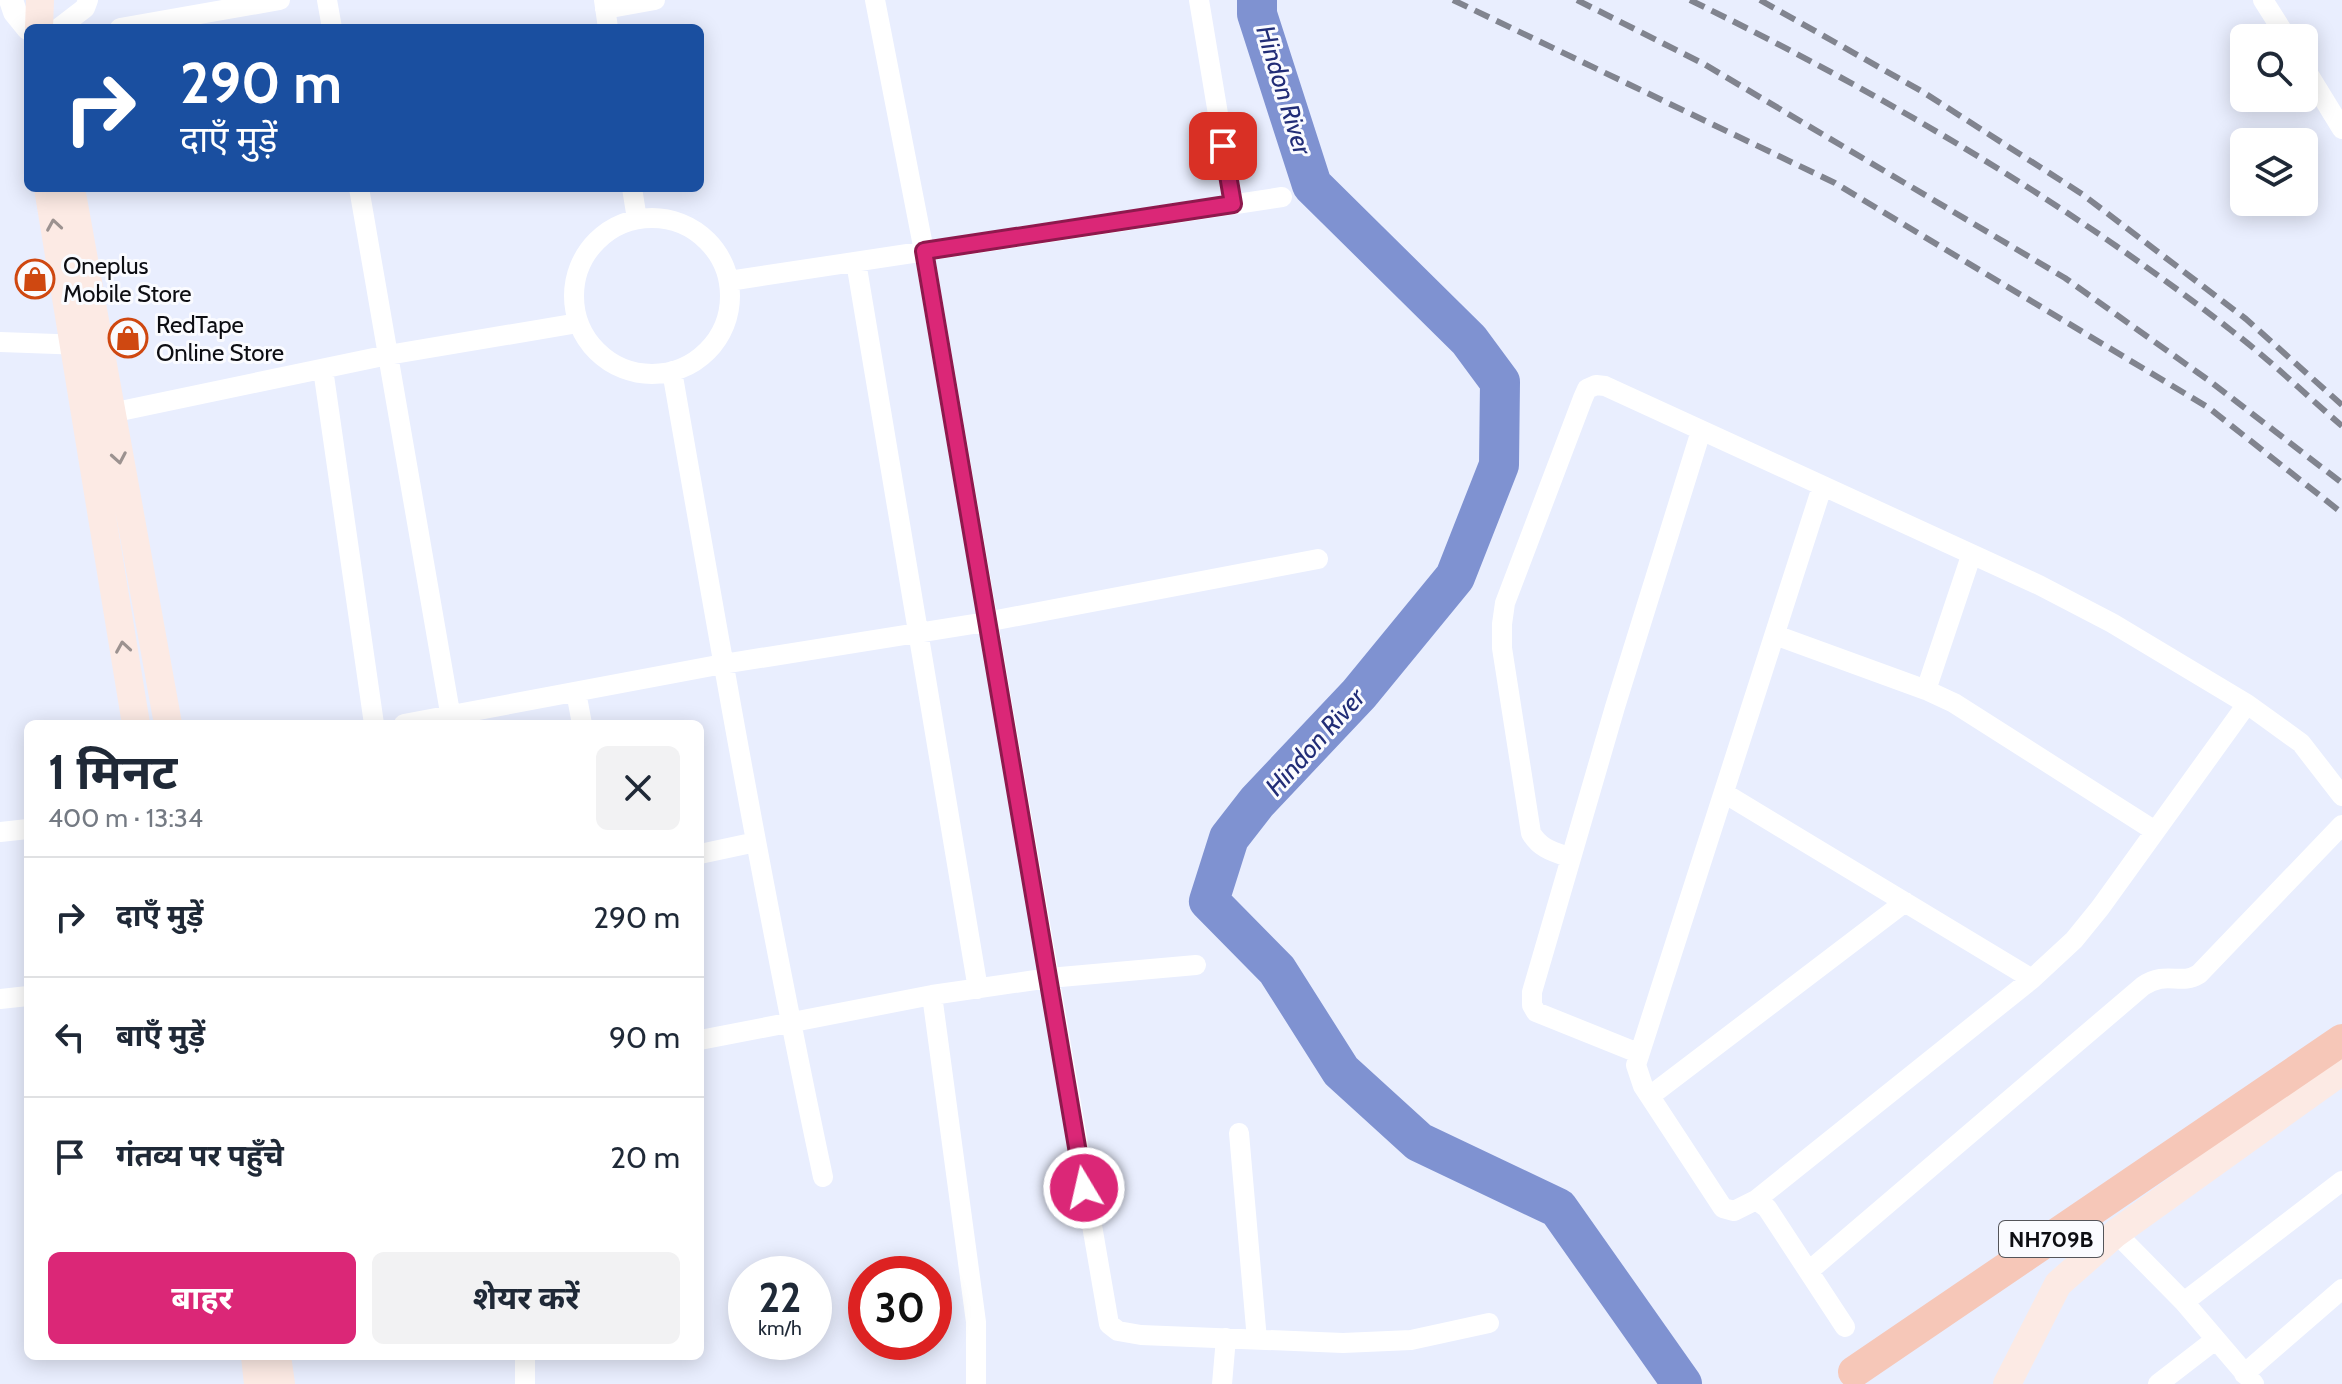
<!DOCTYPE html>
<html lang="hi">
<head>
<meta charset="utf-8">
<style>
  :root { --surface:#fff; --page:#f2f2f3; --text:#1f2937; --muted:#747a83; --line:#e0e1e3; --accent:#db2777 }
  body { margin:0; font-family:Cabin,"Noto Sans Devanagari",sans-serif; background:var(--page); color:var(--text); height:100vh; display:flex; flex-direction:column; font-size:30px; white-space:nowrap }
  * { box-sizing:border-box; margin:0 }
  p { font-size:26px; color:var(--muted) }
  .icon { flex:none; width:44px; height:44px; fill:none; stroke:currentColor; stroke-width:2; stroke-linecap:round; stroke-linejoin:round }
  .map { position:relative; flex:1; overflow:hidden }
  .details { position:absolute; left:24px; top:720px; width:680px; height:640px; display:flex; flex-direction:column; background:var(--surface); border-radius:12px; box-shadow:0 4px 20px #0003 }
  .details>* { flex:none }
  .hud { position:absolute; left:24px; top:24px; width:680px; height:168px; border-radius:12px; box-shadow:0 4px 20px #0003; background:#1a4fa0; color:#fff; overflow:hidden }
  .controls { position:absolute; left:2230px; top:24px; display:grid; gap:16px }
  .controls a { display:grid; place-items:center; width:88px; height:88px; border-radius:12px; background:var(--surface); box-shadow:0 4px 20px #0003; font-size:40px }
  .speed { position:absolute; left:728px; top:1256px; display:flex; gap:16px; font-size:40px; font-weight:700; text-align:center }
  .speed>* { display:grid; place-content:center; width:104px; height:104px; border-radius:50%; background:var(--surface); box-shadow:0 4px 20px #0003; line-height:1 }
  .speed small { font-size:20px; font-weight:400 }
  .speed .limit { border:12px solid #d22; background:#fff; color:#111 }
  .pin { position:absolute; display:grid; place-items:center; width:68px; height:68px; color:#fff; margin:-34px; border-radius:16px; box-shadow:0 4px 12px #0006 }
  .me { position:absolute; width:88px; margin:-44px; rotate:351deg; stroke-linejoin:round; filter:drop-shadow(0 0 6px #0008) }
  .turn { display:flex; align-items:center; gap:28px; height:168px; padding:0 24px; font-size:36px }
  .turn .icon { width:104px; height:104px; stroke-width:2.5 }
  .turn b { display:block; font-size:56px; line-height:68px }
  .round { display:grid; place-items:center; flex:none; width:84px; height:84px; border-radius:12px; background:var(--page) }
  .overview { display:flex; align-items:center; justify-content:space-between; height:136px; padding:0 24px }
  h1 { font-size:48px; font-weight:700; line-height:60px }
  .button { display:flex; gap:16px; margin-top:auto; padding:16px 24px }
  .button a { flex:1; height:92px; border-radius:12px; background:var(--accent); color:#fff; font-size:32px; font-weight:700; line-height:92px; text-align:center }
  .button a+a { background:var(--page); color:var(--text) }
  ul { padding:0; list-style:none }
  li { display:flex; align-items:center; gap:24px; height:120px; padding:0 24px; border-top:2px solid var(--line) }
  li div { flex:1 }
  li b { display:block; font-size:30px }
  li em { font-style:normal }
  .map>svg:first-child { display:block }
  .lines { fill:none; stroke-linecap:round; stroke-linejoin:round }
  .river { stroke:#7f92d1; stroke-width:40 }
  .minor { stroke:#fff; stroke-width:20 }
  .tertiary { stroke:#fff; stroke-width:24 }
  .secondary { stroke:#fceae4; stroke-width:28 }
  .trunk { stroke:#f6c7b8; stroke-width:32 }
  .rail { stroke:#81848f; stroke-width:6; stroke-dasharray:16 8; stroke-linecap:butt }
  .oneway { stroke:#9c9290 }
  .route-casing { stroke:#8e194d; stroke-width:20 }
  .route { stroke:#db2777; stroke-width:14 }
  .labels { text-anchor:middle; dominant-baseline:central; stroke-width:6; stroke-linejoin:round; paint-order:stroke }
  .shield { fill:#fafbff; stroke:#54555a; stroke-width:2 }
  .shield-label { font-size:22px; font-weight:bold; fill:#0d0e13 }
  .poi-label { font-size:24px; fill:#0d0e13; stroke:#fafbff; text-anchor:start }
  .water-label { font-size:26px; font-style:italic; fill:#212d77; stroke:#fafbff }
</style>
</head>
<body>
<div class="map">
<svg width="2342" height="1384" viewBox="0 0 2342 1384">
  <rect width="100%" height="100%" fill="#e9eefe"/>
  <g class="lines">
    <path class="river" d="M 1257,0 L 1257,14 L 1312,185 L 1469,340 L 1500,382 L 1499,465 L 1455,577 L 1359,694 L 1257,802 L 1229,838 L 1209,901 L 1277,970 L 1341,1071 L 1419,1142 L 1558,1208 L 1682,1384"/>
    <path class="minor" d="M 327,0 L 332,28
      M 604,0 L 608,28
      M 875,0 L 924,251 L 1109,1324 L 1118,1331 L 1141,1335 L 1343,1343 L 1411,1340 L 1489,1323
      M 1199,0 L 1233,204
      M 2263,0 L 2287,38
      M 605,9 L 655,0
      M 59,28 L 85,8 L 88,0
      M 120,28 L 280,0
      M 2304,67 L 2342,129
      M 359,188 L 452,724
      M 632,188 L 637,219
      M574 296a78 78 0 1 1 156 0a78 78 0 1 1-156 0Z
      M 856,262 L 978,989
      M 729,281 L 1282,197
      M 0,342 L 84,345
      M 323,369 L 374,724
      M 672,371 C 719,641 766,910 823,1177
      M 111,413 L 388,355 L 578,323
      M 1822,487 L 1636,1065 L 1643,1086 L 1723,1208 L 1734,1211 L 1756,1200 L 1767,1208 L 1845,1327
      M 1775,635 L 1926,690 L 1954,703 L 2155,831
      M 1926,690 L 1971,556
      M 576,692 L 582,724
      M 404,724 L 723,664 L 986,622 L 1318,559
      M 1724,793 L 2032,979
      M 0,832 L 28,829
      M 700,854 L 756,842
      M 1571,858 C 1554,852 1540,849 1531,833 L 1502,648 L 1502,624 L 1505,603 L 1583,398 L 1587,389 L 1596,385 L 1605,386 L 2039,585 L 2112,623 L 2247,704 L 2301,743 L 2342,796
      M 932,995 L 976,1322 L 976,1384
      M 0,999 L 28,996
      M 700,1040 L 932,995 L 1049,978 L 1196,965
      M 1638,1053 L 1536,1012 L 1532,1005 L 1532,992 L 1615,707 L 1701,431
      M 1650,1096 L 1905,902
      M 1239,1133 L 1257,1340
      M 1756,1200 L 2032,979 L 2074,940 L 2100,908 L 2247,704
      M 2116,1233 L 2184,1302 L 2254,1384
      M 1810,1270 L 2143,986 C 2167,970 2180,986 2199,974 L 2342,825
      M 2184,1302 L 2342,1181
      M 525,1356 L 525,1384
      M 2244,1374 L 2342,1289
      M 1222,1384 L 1226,1338
      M 2158,1384 L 2215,1340"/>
    <path class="tertiary" d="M 11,0 L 15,12 L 28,28"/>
    <path class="secondary" d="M 39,28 L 40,0
      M 48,188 L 136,724
      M 71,188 L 168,724
      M 255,1356 L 258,1384
      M 277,1356 L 281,1384
      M 2007,1384 L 2058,1284 L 2116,1233 L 2342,1071"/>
    <path class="trunk" d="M 1854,1372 L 2342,1040"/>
    <path class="rail" d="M 1453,0 L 1835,183 L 2209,408 L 2342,513
      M 1577,0 L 1704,64 L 2065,278 L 2211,382 L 2342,483
      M 1690,0 C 1881,93 2064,200 2232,331 C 2270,360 2306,395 2342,426
      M 1760,0 L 1923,92 L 2082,194 L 2246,319 L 2342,405"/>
  </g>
  <defs><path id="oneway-chevron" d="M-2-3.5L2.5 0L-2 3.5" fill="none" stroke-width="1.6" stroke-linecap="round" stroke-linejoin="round" transform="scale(2)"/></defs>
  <g class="oneway">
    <use href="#oneway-chevron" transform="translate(54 225) rotate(-99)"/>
    <use href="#oneway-chevron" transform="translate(119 458) rotate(80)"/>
    <use href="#oneway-chevron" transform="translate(123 647) rotate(-99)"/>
  </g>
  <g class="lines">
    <g class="route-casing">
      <path id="route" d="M 1084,1188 L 924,251 L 1233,204 L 1223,146"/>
    </g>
    <use href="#route" class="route"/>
  </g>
  <defs>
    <g id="shop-ring" transform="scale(2)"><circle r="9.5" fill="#fafbff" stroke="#cf4811" stroke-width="1.5"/><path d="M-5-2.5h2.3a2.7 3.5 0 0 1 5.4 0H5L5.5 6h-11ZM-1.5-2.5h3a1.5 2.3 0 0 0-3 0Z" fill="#cf4811"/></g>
  </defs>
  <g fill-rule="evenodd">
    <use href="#shop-ring" x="35" y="279"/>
    <use href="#shop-ring" x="128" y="338"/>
  </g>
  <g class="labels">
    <rect class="shield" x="1999" y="1221" width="104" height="36" rx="6"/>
    <g class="shield-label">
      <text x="2051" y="1239">NH709B</text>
    </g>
    <g class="poi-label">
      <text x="63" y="265">Oneplus<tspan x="63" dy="28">Mobile Store</tspan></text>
      <text x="156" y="324">RedTape<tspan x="156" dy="28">Online Store</tspan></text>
    </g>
    <g class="water-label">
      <text transform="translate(1284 90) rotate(73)">Hindon River</text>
      <text transform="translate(1315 742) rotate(-48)">Hindon River</text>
    </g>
  </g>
</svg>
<div class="controls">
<a><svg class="icon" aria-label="search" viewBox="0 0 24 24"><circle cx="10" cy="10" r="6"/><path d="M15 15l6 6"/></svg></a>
<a><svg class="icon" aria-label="layers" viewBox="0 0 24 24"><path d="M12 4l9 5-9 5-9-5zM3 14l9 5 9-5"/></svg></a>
</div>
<div class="speed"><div>22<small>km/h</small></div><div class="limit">30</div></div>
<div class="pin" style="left:1223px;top:146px;background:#d93025"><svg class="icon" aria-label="arrive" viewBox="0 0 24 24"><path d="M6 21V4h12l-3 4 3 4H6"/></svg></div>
<svg class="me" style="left:1084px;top:1188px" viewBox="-20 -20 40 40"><circle r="17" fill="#db2777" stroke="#fff" stroke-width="3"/><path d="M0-11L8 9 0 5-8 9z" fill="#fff"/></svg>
<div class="hud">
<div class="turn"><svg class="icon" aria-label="right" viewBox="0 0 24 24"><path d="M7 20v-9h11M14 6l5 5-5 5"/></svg><div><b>290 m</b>दाएँ मुड़ें</div></div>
</div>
<section class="details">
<div class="overview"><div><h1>1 मिनट</h1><p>400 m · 13:34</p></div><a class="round"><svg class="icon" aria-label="close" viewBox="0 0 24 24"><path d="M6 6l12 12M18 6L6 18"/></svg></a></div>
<ul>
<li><svg class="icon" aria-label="right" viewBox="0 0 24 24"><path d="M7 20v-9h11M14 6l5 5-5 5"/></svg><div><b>दाएँ मुड़ें</b></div><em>290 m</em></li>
<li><svg class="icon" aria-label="left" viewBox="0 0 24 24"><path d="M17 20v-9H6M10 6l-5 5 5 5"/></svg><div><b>बाएँ मुड़ें</b></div><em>90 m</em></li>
<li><svg class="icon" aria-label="arrive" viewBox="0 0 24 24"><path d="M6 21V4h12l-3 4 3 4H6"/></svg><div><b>गंतव्य पर पहुँचे</b></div><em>20 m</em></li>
</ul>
<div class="button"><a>बाहर</a><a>शेयर करें</a></div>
</section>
</div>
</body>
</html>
